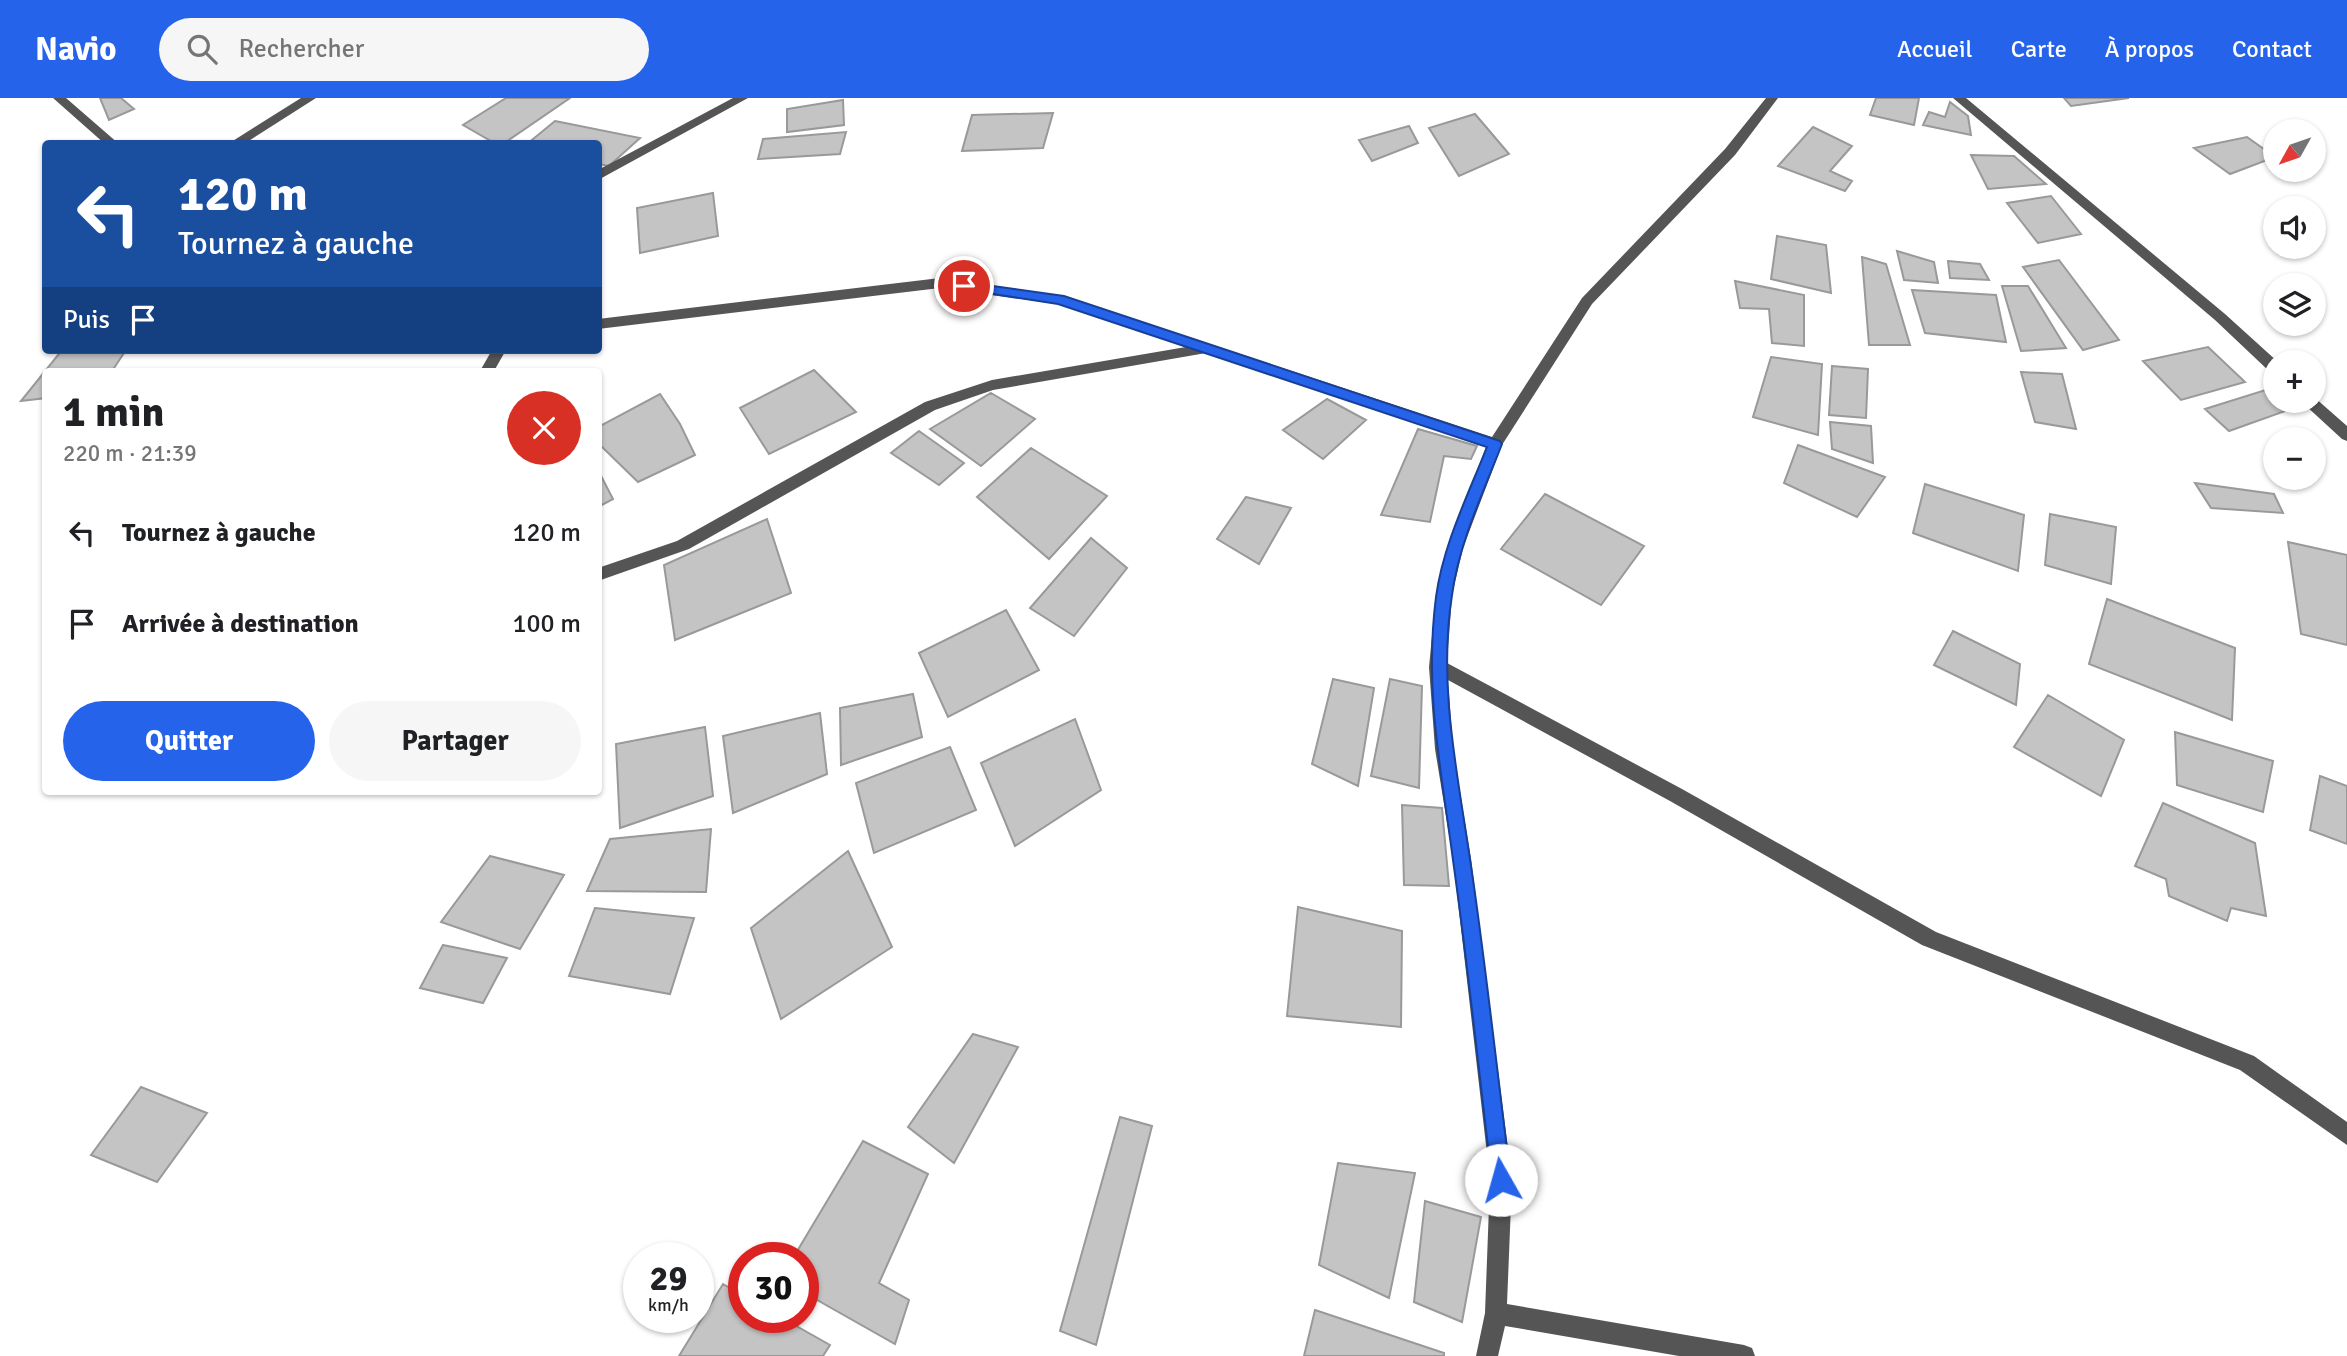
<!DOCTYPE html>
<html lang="fr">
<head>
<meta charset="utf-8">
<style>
  :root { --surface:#fff; --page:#f6f6f6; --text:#202124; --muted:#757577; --accent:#2563eb }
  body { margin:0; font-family:Signika,sans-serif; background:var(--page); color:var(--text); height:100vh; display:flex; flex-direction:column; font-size:26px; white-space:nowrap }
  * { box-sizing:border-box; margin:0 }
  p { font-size:23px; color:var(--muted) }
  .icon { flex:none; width:38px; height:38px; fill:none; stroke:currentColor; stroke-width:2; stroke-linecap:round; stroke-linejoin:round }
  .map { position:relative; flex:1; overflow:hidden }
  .side { position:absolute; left:42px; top:270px; width:560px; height:427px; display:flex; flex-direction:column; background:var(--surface); border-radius:7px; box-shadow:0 2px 5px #0004 }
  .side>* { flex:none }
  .banner { position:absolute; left:42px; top:42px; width:560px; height:214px; border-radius:7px; box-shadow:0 2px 5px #0004; background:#1a4fa0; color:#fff; overflow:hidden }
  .needle { width:46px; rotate:230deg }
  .buttons { position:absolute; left:2263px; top:21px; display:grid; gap:14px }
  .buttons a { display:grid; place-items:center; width:63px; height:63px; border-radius:50%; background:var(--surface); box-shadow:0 2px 5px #0004; font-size:35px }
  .speed { position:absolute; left:623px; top:1144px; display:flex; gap:14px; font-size:35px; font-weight:700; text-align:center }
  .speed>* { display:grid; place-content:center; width:91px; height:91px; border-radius:50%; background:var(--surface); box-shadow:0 2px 5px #0004; line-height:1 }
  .speed small { font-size:18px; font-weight:400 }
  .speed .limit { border:10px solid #d22; background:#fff; color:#111 }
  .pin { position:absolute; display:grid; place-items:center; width:60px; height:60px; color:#fff; margin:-30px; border:4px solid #fff; border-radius:50%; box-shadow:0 2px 7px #0007 }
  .me { position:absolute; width:77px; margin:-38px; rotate:353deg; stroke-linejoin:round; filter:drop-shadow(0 0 5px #0008) }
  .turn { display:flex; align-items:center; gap:24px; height:147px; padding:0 21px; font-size:32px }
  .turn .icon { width:91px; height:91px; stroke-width:2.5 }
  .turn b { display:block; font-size:49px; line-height:60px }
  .then { display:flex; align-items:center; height:66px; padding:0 21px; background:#0003; gap:14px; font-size:26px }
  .round { display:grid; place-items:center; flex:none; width:74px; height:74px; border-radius:37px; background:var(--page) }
  .head { display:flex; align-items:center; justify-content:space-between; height:119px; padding:0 21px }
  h1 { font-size:42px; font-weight:700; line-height:52px }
  .action { display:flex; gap:14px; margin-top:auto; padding:14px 21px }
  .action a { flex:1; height:80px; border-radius:42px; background:var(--accent); color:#fff; font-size:28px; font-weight:700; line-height:80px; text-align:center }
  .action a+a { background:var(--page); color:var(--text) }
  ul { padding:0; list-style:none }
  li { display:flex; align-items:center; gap:21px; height:91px; padding:0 21px }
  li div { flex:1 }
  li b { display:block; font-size:26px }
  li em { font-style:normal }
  header { display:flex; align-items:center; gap:42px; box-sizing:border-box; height:98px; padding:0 35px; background:var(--accent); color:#fff }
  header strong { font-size:33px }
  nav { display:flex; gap:38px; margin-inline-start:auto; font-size:24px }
  .search { width:490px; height:63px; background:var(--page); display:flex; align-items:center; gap:18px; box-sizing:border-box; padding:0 24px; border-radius:38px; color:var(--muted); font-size:26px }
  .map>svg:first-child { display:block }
  .building { fill:#c4c4c4; stroke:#999; stroke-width:2 }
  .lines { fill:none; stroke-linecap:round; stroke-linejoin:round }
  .minor { fill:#555; fill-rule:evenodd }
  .route { fill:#2563eb; stroke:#184099; stroke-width:2 }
</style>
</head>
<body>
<header>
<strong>Navio</strong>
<div class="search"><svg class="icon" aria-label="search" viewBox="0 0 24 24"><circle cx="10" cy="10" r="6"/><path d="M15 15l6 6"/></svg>Rechercher</div>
<nav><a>Accueil</a><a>Carte</a><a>À propos</a><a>Contact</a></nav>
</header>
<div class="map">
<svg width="2347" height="1258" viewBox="0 0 2347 1258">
  <rect width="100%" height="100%" fill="#fff"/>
  <path class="building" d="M 100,0 L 121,0 L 134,11 L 109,22 Z
    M 506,0 L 570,0 L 503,46 L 496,46 L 463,27 Z
    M 1876,0 L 1919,0 L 1914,27 L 1870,17 Z
    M 2064,0 L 2129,0 L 2071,8 Z
    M 843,2 L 844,27 L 787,34 L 787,11 Z
    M 1950,4 L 1968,18 L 1971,37 L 1923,27 L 1929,14 L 1945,19 Z
    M 1053,15 L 1043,50 L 962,53 L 972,17 Z
    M 1475,16 L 1509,56 L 1459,78 L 1429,30 Z
    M 555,23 L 640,40 L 609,68 L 598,66 L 598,46 L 527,46 Z
    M 1409,28 L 1418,45 L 1372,63 L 1359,42 Z
    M 1813,29 L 1852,48 L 1830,73 L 1852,83 L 1845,93 L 1778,68 Z
    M 846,34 L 840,56 L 758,61 L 763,41 Z
    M 2247,39 L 2275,59 L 2230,76 L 2194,50 Z
    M 1971,57 L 2014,58 L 2046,86 L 1988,91 Z
    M 713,95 L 718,138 L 640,155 L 637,110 Z
    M 2051,98 L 2081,136 L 2038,145 L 2007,105 Z
    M 1777,138 L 1826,147 L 1831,195 L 1771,181 Z
    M 1897,153 L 1934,164 L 1938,185 L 1904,182 Z
    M 1862,159 L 1886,166 L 1910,247 L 1869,247 Z
    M 2059,162 L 2119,242 L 2083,252 L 2023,169 Z
    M 1948,163 L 1980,166 L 1989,182 L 1950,180 Z
    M 1735,183 L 1804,197 L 1804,248 L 1772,245 L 1769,211 L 1740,210 Z
    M 2002,188 L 2028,188 L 2066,250 L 2021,253 Z
    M 1912,192 L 1996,197 L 2006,244 L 1925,235 Z
    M 2208,249 L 2245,284 L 2181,302 L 2143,263 Z
    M 62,252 L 126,252 L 112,273 L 46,273 L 46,300 L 21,303 Z
    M 1771,259 L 1822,266 L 1818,337 L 1753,319 Z
    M 1832,268 L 1868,271 L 1866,320 L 1829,317 Z
    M 814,272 L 856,314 L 769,356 L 740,310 Z
    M 2021,274 L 2062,276 L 2076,331 L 2035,324 Z
    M 2275,289 L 2275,303 L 2297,303 L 2302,307 L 2229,333 L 2205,311 Z
    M 991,295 L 1035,321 L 981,368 L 930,331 Z
    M 660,296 L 680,326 L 695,357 L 638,384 L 598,345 L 598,329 Z
    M 1327,301 L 1366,322 L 1323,361 L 1283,332 Z
    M 1830,324 L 1871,328 L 1873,365 L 1832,351 Z
    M 1418,331 L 1477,348 L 1471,361 L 1444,358 L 1430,424 L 1381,417 Z
    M 919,333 L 964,365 L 939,387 L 891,355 Z
    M 1798,347 L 1885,379 L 1857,419 L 1784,385 Z
    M 1031,350 L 1107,398 L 1049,461 L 977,399 Z
    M 598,372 L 613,401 L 598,409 Z
    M 2195,385 L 2274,396 L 2283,415 L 2211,410 Z
    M 1925,386 L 2024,417 L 2018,473 L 1913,435 Z
    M 1545,396 L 1644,448 L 1601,507 L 1501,451 Z
    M 1246,399 L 1291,410 L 1259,466 L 1217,441 Z
    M 2050,416 L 2116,429 L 2111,486 L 2045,467 Z
    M 767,421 L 791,495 L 675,542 L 664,467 Z
    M 1091,440 L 1127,470 L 1074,538 L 1030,510 Z
    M 2288,444 L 2347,457 L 2347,547 L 2301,536 Z
    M 2107,501 L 2235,550 L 2232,622 L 2089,566 Z
    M 1006,512 L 1039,572 L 948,619 L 919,555 Z
    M 1953,533 L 2020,566 L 2016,607 L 1934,567 Z
    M 1333,581 L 1374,590 L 1358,688 L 1312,666 Z
    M 1390,581 L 1422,588 L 1419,690 L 1371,678 Z
    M 913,596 L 922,639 L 841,667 L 840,610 Z
    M 2048,597 L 2124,642 L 2101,698 L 2014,649 Z
    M 820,615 L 827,676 L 733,715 L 723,638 Z
    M 1075,621 L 1101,692 L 1015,748 L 981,665 Z
    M 705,629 L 713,698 L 620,730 L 616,646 Z
    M 2175,634 L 2273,663 L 2263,714 L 2177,687 Z
    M 950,649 L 976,712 L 874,755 L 856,685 Z
    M 2320,678 L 2347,688 L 2347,746 L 2310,732 Z
    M 2163,705 L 2255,745 L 2266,818 L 2231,810 L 2227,823 L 2169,798 L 2166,781 L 2135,768 Z
    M 1402,707 L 1442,710 L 1449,788 L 1404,787 Z
    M 711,731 L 706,794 L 587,793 L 610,741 Z
    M 848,753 L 892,849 L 781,921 L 751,830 Z
    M 490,758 L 564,777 L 520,851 L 441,824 Z
    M 1298,809 L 1402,833 L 1401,929 L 1287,918 Z
    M 595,810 L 694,820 L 670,896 L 569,878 Z
    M 443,847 L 507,860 L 483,905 L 420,890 Z
    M 973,936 L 1018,949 L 954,1065 L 908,1029 Z
    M 141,989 L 207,1015 L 157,1084 L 91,1057 Z
    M 1120,1019 L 1152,1028 L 1096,1247 L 1060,1233 Z
    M 863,1043 L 928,1076 L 879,1185 L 909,1202 L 895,1246 L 803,1194 L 803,1160 L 793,1160 Z
    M 1338,1065 L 1415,1075 L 1389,1200 L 1319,1167 Z
    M 1425,1103 L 1481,1119 L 1462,1224 L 1414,1204 Z
    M 723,1186 L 744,1198 L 744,1220 L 782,1220 L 830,1247 L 823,1258 L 679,1258 Z
    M 1315,1212 L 1444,1255 L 1444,1258 L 1304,1258 Z"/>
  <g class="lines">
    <path class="minor" d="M 53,0 L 66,0 L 119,46 L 105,46 Z
      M 301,0 L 316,0 L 244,46 L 228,46 Z
      M 733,0 L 748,0 L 598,82 L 598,72 Z
      M 1766,0 L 1778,0 L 1735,57 L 1592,206 L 1502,347 L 1463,450 L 1452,497 L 1447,565 L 1682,691 L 1936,834 L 2254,958 L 2347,1024 L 2347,1047 L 2240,972 L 1922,847 L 1670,703 L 1448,582 L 1453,651 L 1471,761 L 1512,1082 L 1507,1206 L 1744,1247 L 1752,1250 L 1755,1258 L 1679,1258 L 1505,1228 L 1498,1258 L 1476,1258 L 1485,1215 L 1490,1082 L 1453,761 L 1435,651 L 1429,569 L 1436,497 L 1447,450 L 1486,349 L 1206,255 L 993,292 L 935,312 L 689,451 L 598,483 L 598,470 L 677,443 L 925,304 L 992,282 L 1186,249 L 1058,206 L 940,190 L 598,231 L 598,221 L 940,180 L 1064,198 L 1492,339 L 1582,200 L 1725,51 Z
      M 1953,0 L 1966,0 L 2225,216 L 2278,264 L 2275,264 L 2275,275 L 2270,274 L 2215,222 Z
      M 492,252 L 506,252 L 494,273 L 480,273 Z
      M 2314,299 L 2347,328 L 2347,343 L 2342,341 L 2305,307 L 2303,303 L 2314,303 Z"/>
  </g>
  <path class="route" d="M 964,184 L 1064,198 L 1500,343 L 1502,346 C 1483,395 1459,445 1452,497 C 1438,586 1457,673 1470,761 C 1486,867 1497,975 1511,1082 L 1508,1089 L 1501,1092 L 1494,1089 L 1492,1082 C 1479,975 1468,868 1453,762 C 1441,670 1424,593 1436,499 C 1443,447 1468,397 1487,349 L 1058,206 L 960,191 L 958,188 Z"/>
</svg>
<div class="buttons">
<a><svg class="needle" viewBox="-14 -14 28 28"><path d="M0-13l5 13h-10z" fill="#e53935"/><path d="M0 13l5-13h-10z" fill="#757577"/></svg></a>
<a><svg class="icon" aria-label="sound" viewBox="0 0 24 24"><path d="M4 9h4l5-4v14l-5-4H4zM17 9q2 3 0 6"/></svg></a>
<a><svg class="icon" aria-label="layers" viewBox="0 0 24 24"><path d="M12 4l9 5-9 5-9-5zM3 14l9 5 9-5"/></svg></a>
<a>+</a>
<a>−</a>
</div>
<div class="speed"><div>29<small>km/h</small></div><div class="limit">30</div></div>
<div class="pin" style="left:964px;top:188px;background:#d93025"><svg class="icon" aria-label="arrive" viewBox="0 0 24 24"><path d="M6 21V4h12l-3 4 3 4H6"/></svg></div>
<svg class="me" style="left:1501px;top:1082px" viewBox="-20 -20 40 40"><circle r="19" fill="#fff"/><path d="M0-13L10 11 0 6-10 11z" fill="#2563eb"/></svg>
<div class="banner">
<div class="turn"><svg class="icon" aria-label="left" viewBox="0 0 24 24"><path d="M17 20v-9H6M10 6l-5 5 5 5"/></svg><div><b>120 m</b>Tournez à gauche</div></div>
<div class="then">Puis<svg class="icon" aria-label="arrive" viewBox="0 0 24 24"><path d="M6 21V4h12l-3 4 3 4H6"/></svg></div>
</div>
<section class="side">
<div class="head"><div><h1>1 min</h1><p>220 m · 21:39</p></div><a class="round" style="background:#d93025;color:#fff"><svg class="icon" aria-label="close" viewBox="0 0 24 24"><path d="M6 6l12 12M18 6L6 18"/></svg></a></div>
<ul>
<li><svg class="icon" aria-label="left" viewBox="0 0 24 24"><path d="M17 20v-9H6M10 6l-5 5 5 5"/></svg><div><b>Tournez à gauche</b></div><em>120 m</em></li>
<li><svg class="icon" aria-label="arrive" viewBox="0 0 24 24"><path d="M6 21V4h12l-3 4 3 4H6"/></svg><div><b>Arrivée à destination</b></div><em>100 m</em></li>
</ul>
<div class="action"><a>Quitter</a><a>Partager</a></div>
</section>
</div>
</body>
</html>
